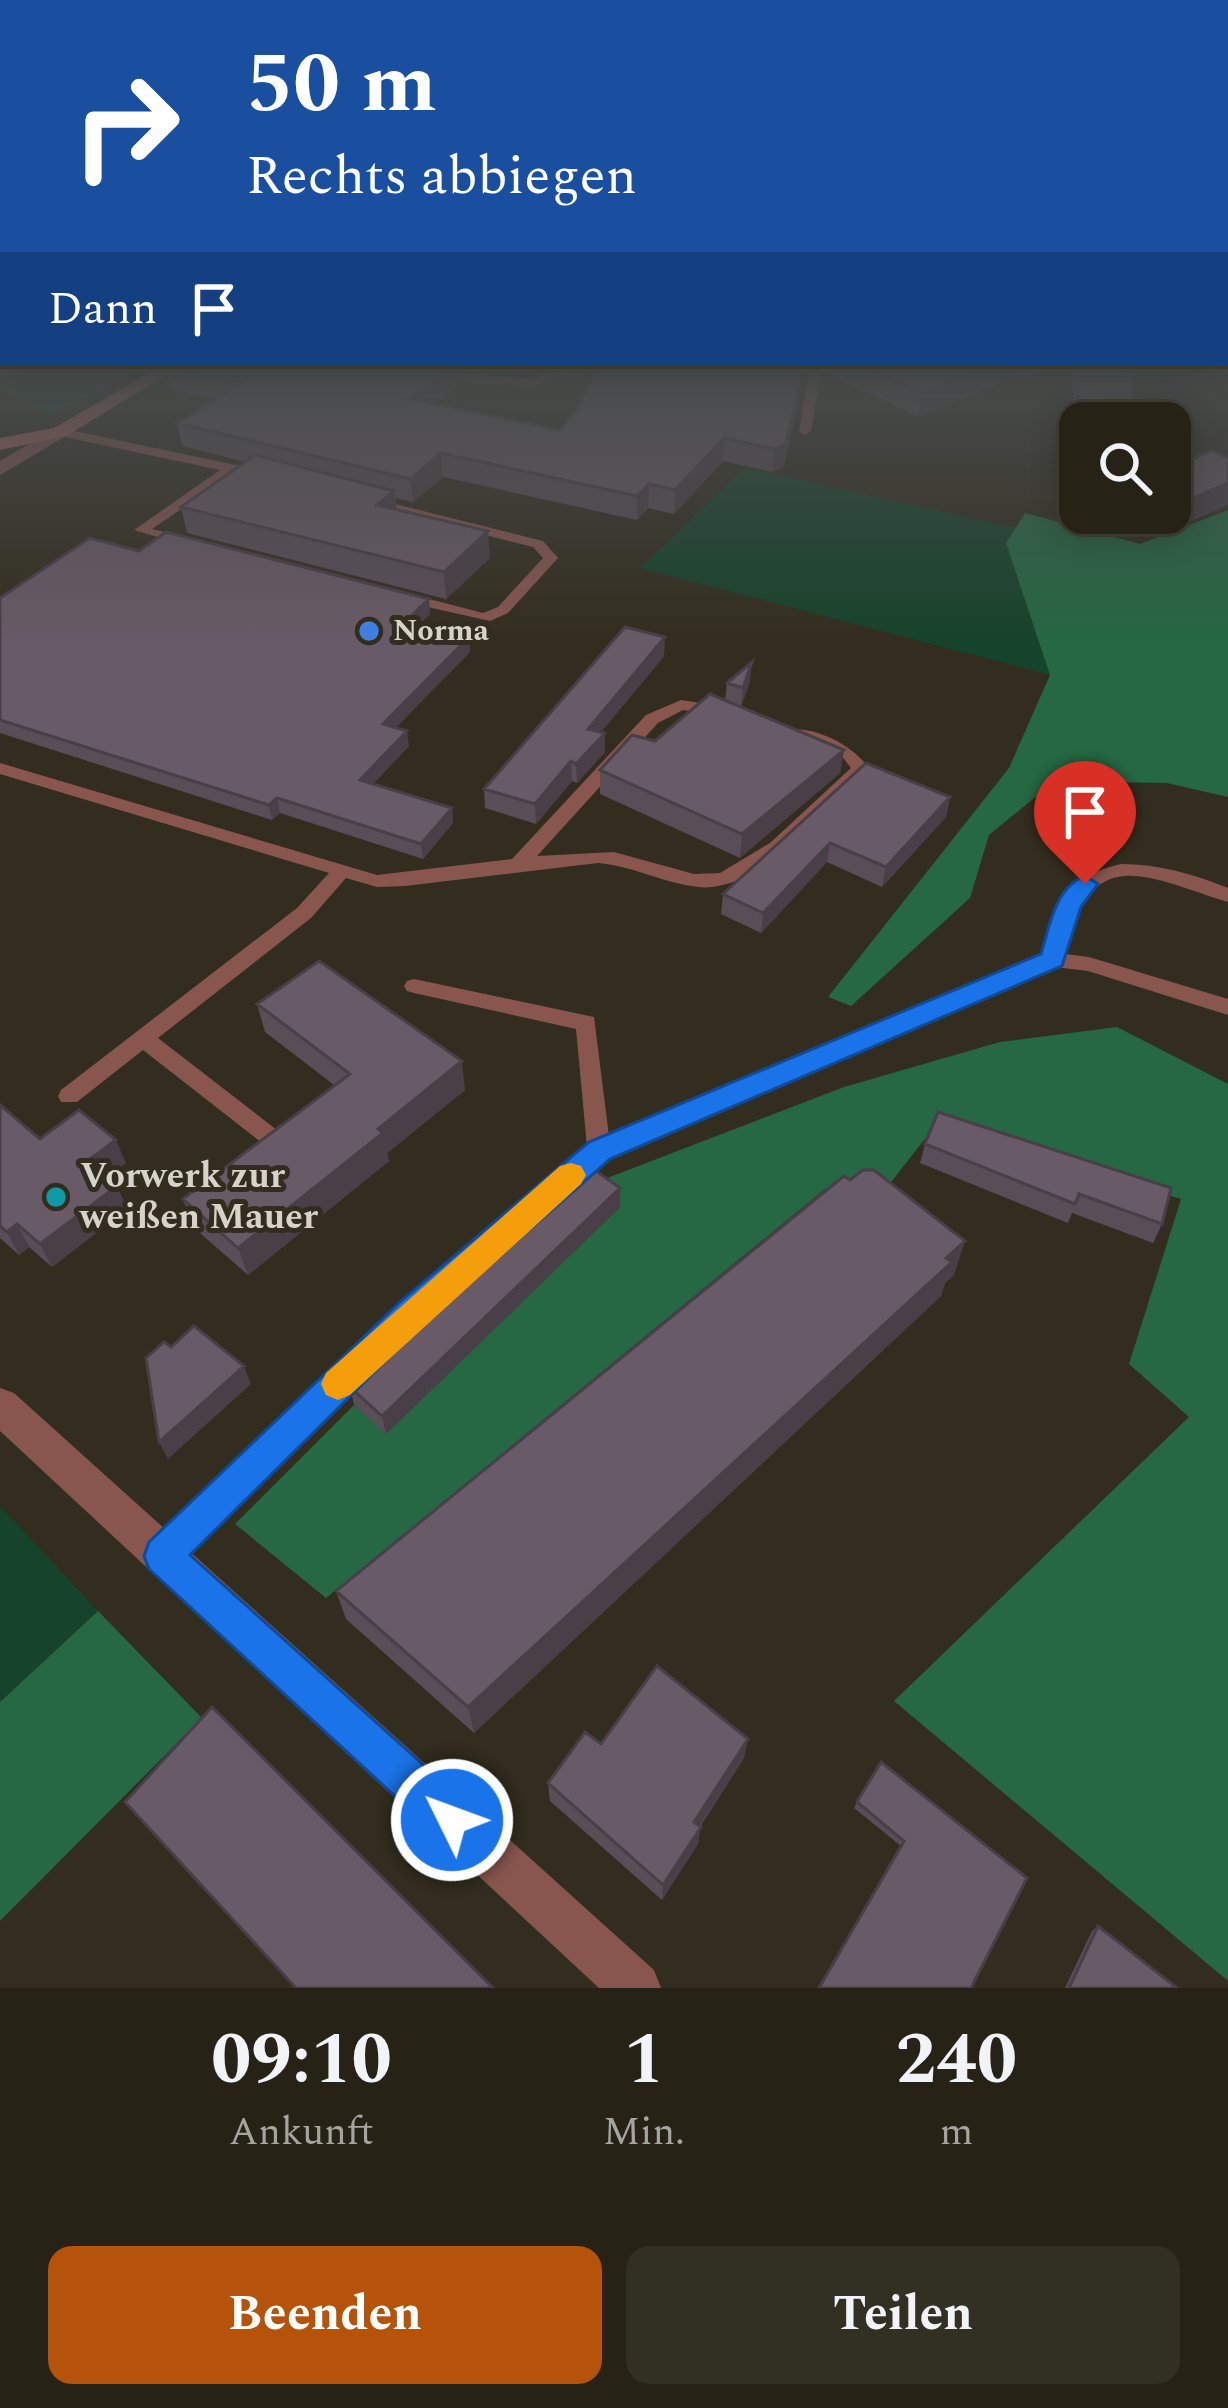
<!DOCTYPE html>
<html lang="de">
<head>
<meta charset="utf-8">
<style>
  :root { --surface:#262216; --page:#322f23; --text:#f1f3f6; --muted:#a4a4a1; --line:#423f35; --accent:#b45309 }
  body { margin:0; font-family:Spectral,serif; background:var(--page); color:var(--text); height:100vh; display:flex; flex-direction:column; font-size:45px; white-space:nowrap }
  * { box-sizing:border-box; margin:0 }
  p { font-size:39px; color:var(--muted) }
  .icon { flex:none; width:66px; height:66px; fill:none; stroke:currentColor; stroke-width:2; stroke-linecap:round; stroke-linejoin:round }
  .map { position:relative; height:1988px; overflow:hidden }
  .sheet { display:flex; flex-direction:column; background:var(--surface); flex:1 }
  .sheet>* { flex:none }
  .hud { position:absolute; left:0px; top:0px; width:1230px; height:366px; box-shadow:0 6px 30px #0003,0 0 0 3px var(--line); background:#1a4fa0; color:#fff; overflow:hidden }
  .fabs { position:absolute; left:1059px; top:402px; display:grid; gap:24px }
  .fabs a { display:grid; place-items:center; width:132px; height:132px; border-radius:24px; background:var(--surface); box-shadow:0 6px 30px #0003,0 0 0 3px var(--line); font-size:60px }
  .pin { position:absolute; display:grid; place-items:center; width:102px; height:102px; color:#fff; margin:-123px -51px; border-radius:50% 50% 50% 0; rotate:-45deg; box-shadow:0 0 12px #0007 }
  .pin .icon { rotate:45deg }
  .me { position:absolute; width:132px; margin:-66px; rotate:312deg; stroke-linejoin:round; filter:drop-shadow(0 0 9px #0008) }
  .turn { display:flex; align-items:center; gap:42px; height:252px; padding:0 48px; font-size:54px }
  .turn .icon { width:156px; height:156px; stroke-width:2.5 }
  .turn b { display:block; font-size:84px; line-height:102px }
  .then { display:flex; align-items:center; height:114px; padding:0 48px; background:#0003; gap:24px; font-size:45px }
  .eta { display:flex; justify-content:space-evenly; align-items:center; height:204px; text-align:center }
  .eta b { font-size:72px; font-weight:700; line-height:84px }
  .cta { display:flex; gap:24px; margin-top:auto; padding:24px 48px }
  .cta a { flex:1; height:138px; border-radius:24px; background:var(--accent); color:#fff; font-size:48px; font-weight:700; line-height:138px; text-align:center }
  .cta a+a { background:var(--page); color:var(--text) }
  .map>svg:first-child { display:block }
  .green { fill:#16432b }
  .forest { fill:#256843 }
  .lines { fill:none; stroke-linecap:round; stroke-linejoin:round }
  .lane { fill:#88564f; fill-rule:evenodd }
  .street { fill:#88564f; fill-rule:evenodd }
  .secondary { fill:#ba6b61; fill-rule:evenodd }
  .wall { fill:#594d58 }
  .shaded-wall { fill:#493f47 }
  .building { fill:#685a66; stroke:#493f47; stroke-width:3 }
  .route { fill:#1a73e8; stroke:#114b97; stroke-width:3 }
  .slow { fill:#f59e0b }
  .shop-dot { fill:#3f7fe0; stroke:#322d1e; stroke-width:4.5 }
  .culture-dot { fill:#0f9aa8; stroke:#322d1e; stroke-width:4.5 }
  .labels { text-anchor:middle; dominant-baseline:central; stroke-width:10; stroke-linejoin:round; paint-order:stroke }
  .far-poi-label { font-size:30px; font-weight:bold; fill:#d6d3ca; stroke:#322d1e; text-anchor:start }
  .poi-label { font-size:36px; font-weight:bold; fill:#d6d3ca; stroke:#322d1e; text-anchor:start }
</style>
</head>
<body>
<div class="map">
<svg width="1228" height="1988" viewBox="0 0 1228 1988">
  <rect width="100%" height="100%" fill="#322d1e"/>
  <path class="green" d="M 0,364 L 146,364 L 52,417 L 0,391 Z
    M 745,468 L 1016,528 L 1007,543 L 1050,675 L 640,568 Z
    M 0,1506 L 98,1611 L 0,1702 Z"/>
  <path class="forest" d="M 1228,510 L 1228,797 L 1167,783 L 1055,781 L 989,835 L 970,898 L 851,1006 L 828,997 L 1009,768 L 1050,675 L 1006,543 L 1025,513 L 1140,544 Z
    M 1117,1027 L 1228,1084 L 1228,1981 L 894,1701 L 1189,1417 L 1129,1364 L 1181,1199 L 935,1126 L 888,1186 L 825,1189 L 326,1598 L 235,1524 L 354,1405 L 387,1433 L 619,1208 L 589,1185 L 844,1087 L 1000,1042 Z
    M 98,1611 L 202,1718 L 0,1921 L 0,1702 Z"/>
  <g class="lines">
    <path class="lane" d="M 582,364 L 600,364 L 531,387 L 430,380 L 424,376 L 430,372 L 530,379 Z
      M 810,364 L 822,364 L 811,431 L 805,435 L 799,431 Z
      M 60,428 L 259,470 L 266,474 L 259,478 L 234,473 L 152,529 L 189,538 L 189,544 L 184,545 L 134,530 L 220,470 L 55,435 L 54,432 Z
      M 371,498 L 543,541 L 558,558 L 508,613 L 490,621 L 401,601 L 398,598 L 406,593 L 483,613 L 498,607 L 543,558 L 533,547 L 366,505 L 366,499 Z
      M 681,700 L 720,706 L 728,711 L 720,716 L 683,710 L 658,723 L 537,856 L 614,852 L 694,874 L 720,873 L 770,843 L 851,768 L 841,755 L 790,737 L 790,729 C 819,728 852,745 869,768 C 836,811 756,894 698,887 C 663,883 633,866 598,863 L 405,886 L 377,887 L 346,878 L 311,918 L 158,1038 L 282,1134 L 286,1140 L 282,1146 L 274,1149 L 266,1146 L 143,1050 L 77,1102 L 61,1102 L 58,1096 L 61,1090 L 297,908 L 329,873 L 0,774 L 0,763 L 377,875 L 512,859 L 646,715 Z
      M 1121,864 C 1159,864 1193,874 1228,888 L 1228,902 C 1144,876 1091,841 1065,954 L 1089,957 L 1228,999 L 1228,1015 L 1088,971 L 1055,967 L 607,1157 L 422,1319 L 173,1566 L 163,1571 L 153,1566 L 148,1556 L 153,1546 L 404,1303 L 587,1147 L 576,1029 L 414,993 L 407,991 L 404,986 L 407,981 L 414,979 L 594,1017 L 609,1136 L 1044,956 C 1057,904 1066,877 1121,864 Z"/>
    <path class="street" d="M 60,426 L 69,432 L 66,436 L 0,475 L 0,461 Z
      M 0,1388 L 14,1393 L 654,1970 L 661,1988 L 599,1988 L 0,1431 Z"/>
    <path class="secondary" d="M 165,364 L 185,364 L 66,436 L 0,450 L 0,438 L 54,428 Z"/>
  </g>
  <path class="wall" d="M 599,364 L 806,364 L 784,467 L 772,472 L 723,461 L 674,514 L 648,508 L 637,520 L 443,477 L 413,502 L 395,498 L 397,510 L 490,558 L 446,599 L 187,533 L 181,507 L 246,462 L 182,446 L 177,423 L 216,399 L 171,390 L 166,368 L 456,365 L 458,386 L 435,404 L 560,430 L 576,411 Z
    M 825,364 L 1037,364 L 1033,380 L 1015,378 L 917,416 L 825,373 Z
    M 1075,364 L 1112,364 L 1113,369 L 1133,403 L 1127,423 L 1080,423 L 1080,513 L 1085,513 L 1078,529 L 1073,372 Z
    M 1212,451 L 1162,534 L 1119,513 L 1170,513 Z
    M 139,551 L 430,614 L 419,624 L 469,637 L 470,652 L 395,728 L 409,746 L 373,784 L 452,808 L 453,823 L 423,859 L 280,813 L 272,820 L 0,733 L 0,598 Z
    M 664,656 L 601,732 L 605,752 L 577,783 L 572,781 L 536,824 L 485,808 L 484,789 Z
    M 750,681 L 741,707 L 844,750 L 840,773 L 740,858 L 600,794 L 600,770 L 725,700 L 727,683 Z
    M 866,763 L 950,797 L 946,817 L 882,887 L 827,862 L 761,933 L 721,914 L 723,894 Z
    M 257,1004 L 465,1090 L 387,1153 L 389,1161 L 248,1275 L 193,1227 L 183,1199 L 334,1085 L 265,1032 Z
    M 0,1105 L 40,1139 L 126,1163 L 107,1178 L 117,1186 L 127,1209 L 52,1267 L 29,1247 L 19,1255 L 0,1238 Z
    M 938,1112 L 1162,1224 L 1153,1243 L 1072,1213 L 1068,1223 L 920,1163 L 925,1144 Z
    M 620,1207 L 386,1434 L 354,1405 L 350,1387 Z
    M 954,1275 L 945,1283 L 941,1296 L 474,1733 L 346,1619 L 336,1591 Z
    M 601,1744 L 744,1758 L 700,1827 L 698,1844 L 662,1900 L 550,1801 L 548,1783 Z
    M 857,1802 L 1027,1878 L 901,1846 L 854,1808 Z
    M 1098,1926 L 1177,1988 L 1065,1988 L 1092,1931 Z"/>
  <path class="shaded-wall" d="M 804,364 L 806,364 L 784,467 L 772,472 L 774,449 Z
    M 1000,364 L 1018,364 L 1015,378 L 917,416 L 921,393 Z
    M 456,365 L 458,386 L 413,422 L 410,399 Z
    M 724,438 L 723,461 L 674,514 L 675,490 Z
    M 441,453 L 443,477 L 413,502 L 411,479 Z
    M 1228,483 L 1228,505 L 1162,534 L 1170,508 Z
    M 649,484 L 648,508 L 637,520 L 637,496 Z
    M 394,491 L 397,516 L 377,505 Z
    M 488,531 L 490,558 L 446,599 L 444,572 Z
    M 429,599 L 430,614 L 408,635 L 406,621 Z
    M 469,637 L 470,652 L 385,739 L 383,724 Z
    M 665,637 L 664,656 L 588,748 L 588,729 Z
    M 752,662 L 750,681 L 741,707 L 743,688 Z
    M 407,731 L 409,746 L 362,795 L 360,780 Z
    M 605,733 L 605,752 L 577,783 L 576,764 Z
    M 844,750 L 840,773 L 740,858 L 742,834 Z
    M 571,761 L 572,781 L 536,824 L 535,804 Z
    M 950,797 L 946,817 L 882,887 L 886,867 Z
    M 277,798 L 280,813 L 272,820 L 269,805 Z
    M 452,808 L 453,823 L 423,859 L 421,844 Z
    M 830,843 L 827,862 L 761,933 L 763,913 Z
    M 462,1061 L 465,1090 L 387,1153 L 389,1161 L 248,1275 L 238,1248 L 378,1129 Z
    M 116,1140 L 126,1163 L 97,1185 L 87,1161 Z
    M 117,1186 L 127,1209 L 52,1267 L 40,1244 Z
    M 620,1188 L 620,1207 L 386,1434 L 382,1416 Z
    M 17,1224 L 29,1247 L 19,1255 L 7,1232 Z
    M 965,1241 L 954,1275 L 945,1283 L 941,1296 L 474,1733 L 468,1707 Z
    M 244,1366 L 251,1384 L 168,1459 L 159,1442 Z
    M 748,1739 L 744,1758 L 691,1839 L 694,1822 Z
    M 701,1827 L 698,1844 L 662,1900 L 663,1885 Z"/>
  <path class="building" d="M 174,364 L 456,365 L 410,399 L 560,430 L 576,411 L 599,364 L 804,364 L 786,444 L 774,449 L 724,438 L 675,490 L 649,484 L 637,496 L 441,453 L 411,479 L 177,423 L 242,383 L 166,368 Z
    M 854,364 L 1000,364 L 921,393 Z
    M 1077,364 L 1112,364 L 1113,369 L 1130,371 L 1133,403 L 1124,423 L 1080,423 L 1080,456 Z
    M 1212,451 L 1228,458 L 1228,483 L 1170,508 L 1170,468 Z
    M 255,455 L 394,491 L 377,505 L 488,531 L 444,572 L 181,507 Z
    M 166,532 L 429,599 L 406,621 L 469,637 L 383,724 L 407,731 L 360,780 L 452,808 L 421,844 L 277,798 L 269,805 L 0,720 L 0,598 L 90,538 L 139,551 Z
    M 625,627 L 665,637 L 588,729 L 605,733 L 576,764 L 571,761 L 535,804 L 484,789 Z
    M 752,662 L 743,688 L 727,683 Z
    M 710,694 L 844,750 L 742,834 L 600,770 L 632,735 L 655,741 Z
    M 866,763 L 950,797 L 886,867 L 830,843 L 763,913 L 723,894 Z
    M 319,961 L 462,1061 L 378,1129 L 383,1133 L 238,1248 L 183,1199 L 350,1074 L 257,1004 Z
    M 0,1105 L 40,1139 L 79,1110 L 116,1140 L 87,1161 L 117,1186 L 40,1244 L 17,1224 L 7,1232 L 0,1226 Z
    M 938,1112 L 1171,1188 L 1162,1224 L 1079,1194 L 1075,1204 L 925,1144 Z
    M 589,1166 L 620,1188 L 382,1416 L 350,1387 Z
    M 863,1170 L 874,1170 L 965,1241 L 946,1258 L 952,1262 L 468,1707 L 336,1591 L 844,1176 L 850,1180 Z
    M 194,1326 L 244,1366 L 159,1442 L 146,1358 L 164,1342 L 171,1347 Z
    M 657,1666 L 748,1739 L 694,1822 L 701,1827 L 663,1885 L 548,1783 L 585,1732 L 601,1744 Z
    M 212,1707 L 493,1988 L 296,1988 L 125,1802 Z
    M 881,1762 L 1027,1878 L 971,1988 L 819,1988 L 904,1841 L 857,1802 Z
    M 1098,1926 L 1177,1988 L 1069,1988 Z"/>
  <linearGradient id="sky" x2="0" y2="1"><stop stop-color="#1c1910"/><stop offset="0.57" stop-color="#494c4c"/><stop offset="1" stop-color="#494c4c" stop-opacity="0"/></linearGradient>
  <rect width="1228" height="642" fill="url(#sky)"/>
  <path class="route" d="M 1085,876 L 1098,884 L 1081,907 L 1062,966 L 610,1159 L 425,1322 L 190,1555 L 467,1804 L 474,1820 L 467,1835 L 452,1841 L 437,1835 L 149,1569 L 144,1556 L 149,1542 L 401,1301 L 589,1142 L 1041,954 C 1049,927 1056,886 1085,876 Z"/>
  <path class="slow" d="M 571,1163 L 581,1166 L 586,1175 L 581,1184 L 350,1395 L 338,1400 L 326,1395 L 321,1384 L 326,1373 L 560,1166 Z"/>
  <circle class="shop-dot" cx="369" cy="631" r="12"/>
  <circle class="culture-dot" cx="56" cy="1197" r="12"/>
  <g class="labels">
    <g class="far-poi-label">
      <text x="393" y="631">Norma</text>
    </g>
    <g class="poi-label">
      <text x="80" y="1176">Vorwerk zur<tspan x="80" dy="41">weißen Mauer</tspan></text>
    </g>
  </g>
</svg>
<div class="fabs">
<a><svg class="icon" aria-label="search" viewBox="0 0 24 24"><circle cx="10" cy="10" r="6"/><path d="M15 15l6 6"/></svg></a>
</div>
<div class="pin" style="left:1085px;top:884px;background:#d93025"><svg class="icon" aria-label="arrive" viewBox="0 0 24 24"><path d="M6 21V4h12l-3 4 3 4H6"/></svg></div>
<svg class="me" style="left:452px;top:1820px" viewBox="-20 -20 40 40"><circle r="17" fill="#1a73e8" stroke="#fff" stroke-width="3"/><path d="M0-11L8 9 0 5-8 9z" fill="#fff"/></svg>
<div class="hud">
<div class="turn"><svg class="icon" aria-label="right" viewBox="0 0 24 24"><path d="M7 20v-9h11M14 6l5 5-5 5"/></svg><div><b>50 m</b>Rechts abbiegen</div></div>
<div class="then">Dann<svg class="icon" aria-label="arrive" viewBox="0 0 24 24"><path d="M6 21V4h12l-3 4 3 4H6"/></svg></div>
</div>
</div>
<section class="sheet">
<div class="eta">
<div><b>09:10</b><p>Ankunft</p></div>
<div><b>1</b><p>Min.</p></div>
<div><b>240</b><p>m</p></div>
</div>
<div class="cta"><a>Beenden</a><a>Teilen</a></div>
</section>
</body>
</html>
